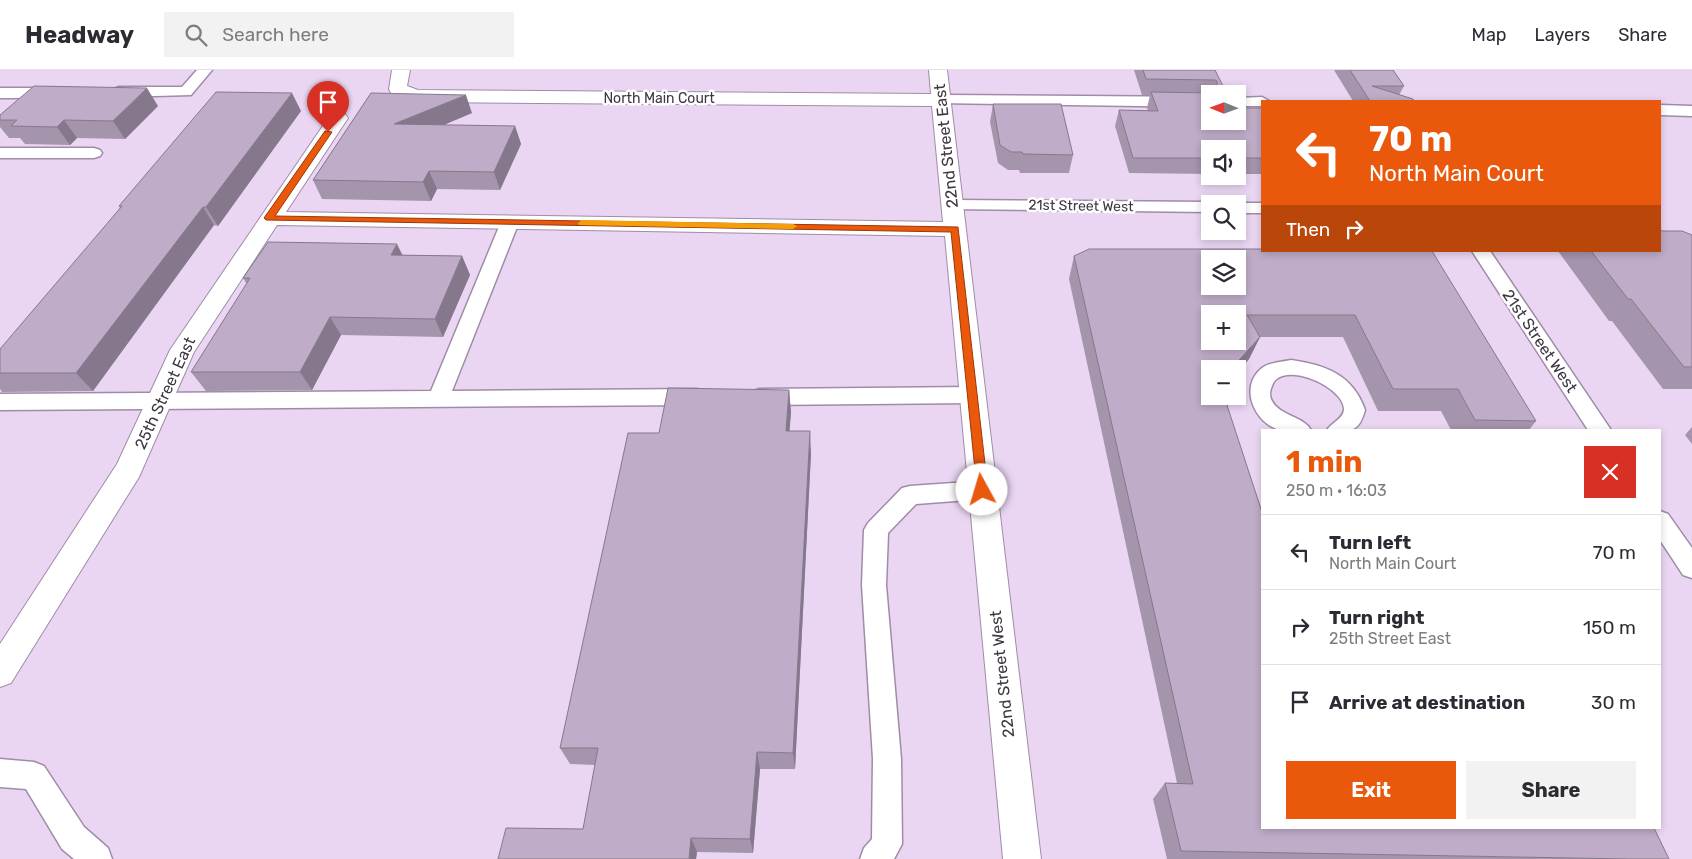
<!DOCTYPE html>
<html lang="en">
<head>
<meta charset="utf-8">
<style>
  :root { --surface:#fff; --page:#f2f2f3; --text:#2b2b33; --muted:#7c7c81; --line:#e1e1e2; --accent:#ea580c }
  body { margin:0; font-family:Rubik,sans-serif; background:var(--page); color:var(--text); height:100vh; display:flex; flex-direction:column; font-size:19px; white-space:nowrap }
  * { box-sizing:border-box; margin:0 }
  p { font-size:16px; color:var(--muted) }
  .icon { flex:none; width:28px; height:28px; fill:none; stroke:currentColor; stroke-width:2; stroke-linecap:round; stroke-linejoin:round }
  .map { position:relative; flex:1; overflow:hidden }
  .drawer { position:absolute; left:1261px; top:359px; width:400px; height:400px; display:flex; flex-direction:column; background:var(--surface); border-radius:0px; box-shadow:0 2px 8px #0003 }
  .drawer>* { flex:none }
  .top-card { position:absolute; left:1261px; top:30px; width:400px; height:152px; border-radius:0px; box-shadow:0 2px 8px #0003; background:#ea580c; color:#fff; overflow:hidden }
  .needle { width:32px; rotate:271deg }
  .tools { position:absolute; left:1201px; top:15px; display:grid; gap:10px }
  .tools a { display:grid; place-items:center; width:45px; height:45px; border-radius:0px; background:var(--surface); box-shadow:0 2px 8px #0003; font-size:25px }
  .pin { position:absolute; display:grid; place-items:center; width:42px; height:42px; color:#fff; margin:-51px -21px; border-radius:50% 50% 50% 0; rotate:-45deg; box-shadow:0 0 5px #0007 }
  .pin .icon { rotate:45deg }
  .me { position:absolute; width:55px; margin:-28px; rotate:354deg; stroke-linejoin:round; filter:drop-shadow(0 0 4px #0008) }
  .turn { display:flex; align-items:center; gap:18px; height:105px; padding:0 25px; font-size:22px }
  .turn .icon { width:65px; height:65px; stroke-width:2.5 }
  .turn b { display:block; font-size:35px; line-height:42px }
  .then { display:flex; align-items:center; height:48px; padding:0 25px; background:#0003; gap:10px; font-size:19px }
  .round { display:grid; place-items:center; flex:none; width:52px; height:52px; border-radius:0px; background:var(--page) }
  .overview { display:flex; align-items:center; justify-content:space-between; height:85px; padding:0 25px }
  h1 { font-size:30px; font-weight:700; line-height:38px; color:var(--accent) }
  .button { display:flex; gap:10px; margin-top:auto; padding:10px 25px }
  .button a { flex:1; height:58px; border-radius:0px; background:var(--accent); color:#fff; font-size:20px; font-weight:700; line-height:58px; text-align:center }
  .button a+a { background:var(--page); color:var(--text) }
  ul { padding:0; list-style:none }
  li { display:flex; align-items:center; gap:15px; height:75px; padding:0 25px; border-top:1px solid var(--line) }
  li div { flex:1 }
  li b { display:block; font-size:19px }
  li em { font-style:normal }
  header { display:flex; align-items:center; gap:30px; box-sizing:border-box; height:70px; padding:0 25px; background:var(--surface); border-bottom:1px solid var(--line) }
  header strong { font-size:24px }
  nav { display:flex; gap:28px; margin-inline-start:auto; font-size:18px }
  .search { width:350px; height:45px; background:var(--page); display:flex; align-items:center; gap:12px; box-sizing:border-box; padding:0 18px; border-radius:0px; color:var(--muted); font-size:19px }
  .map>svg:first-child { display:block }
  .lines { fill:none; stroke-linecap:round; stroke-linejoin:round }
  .lane-casing { stroke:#9f8ca7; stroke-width:3 }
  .street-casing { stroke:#9f8ca7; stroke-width:2 }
  .lane { fill:#fff; fill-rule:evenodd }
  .street { fill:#fff; fill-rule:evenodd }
  .wall { fill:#a494ac }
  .shaded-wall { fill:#86788c }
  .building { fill:#bfacc8; stroke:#86788c; fill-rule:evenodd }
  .route { fill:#ea580c; stroke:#983908 }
  .slow { fill:#f59e0b }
  .labels { text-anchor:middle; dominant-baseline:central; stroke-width:5; stroke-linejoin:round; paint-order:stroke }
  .far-street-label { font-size:14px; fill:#3f3742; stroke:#fff }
  .street-label { font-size:16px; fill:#3f3742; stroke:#fff }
</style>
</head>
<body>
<header>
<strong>Headway</strong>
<div class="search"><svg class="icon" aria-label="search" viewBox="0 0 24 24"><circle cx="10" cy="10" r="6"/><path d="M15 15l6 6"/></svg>Search here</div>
<nav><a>Map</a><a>Layers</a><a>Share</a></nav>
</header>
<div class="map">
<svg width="1692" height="789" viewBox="0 0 1692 789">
  <rect width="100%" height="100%" fill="#ead6f3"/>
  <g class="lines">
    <g class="lane-casing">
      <path id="lane" d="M 197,0 L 212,0 L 191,25 L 119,27 L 114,25 L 111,22 L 114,19 L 119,17 L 182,17 Z
        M 0,18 L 57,18 L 62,20 L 65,23 L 62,26 L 57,28 L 0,28 Z
        M 942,25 L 1210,27 L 1210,37 L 937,33 L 934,30 L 937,27 Z
        M 1262,27 L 1269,31 L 1262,31 L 1262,36 L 1238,36 L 1238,28 Z
        M 1660,35 L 1692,36 L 1692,46 L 1660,45 Z
        M 0,78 L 94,78 L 100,80 L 102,83 L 100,86 L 94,88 L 0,88 Z
        M 952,130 L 1210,132 L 1216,134 L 1210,134 L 1210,142 L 946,139 L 943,135 L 946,131 Z
        M 1238,133 L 1262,133 L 1262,143 L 1238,143 L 1238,134 L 1234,134 Z
        M 510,147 L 516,148 L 519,152 L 452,321 L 697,319 L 704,322 L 708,327 L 704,332 L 697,335 L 0,340 L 0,324 L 431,321 L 501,152 L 504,148 Z
        M 1472,181 L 1490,181 L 1611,360 L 1588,360 Z
        M 1291,290 C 1326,295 1353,305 1365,340 C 1358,365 1350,360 1327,360 C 1331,353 1343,349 1344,340 C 1345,316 1280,289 1272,316 C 1270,320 1269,326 1272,331 C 1280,346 1303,346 1311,360 C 1301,360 1289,362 1280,360 C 1255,354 1238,317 1262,298 C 1270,292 1282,292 1291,290 Z
        M 973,317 L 980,320 L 984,325 L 980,330 L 973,333 L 759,335 L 752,332 L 748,327 L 752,322 L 759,319 Z
        M 982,411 L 990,414 L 994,420 L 990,426 L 982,429 L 916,434 L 888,463 L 886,515 L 901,689 L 902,774 L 894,789 L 860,789 L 864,778 L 872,769 L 873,689 L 862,515 L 864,460 L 868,453 L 902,418 L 910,416 Z
        M 1660,441 L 1668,444 L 1692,478 L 1692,508 L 1683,505 L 1660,470 Z
        M 0,689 L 34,692 L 44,696 L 84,757 L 108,778 L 112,789 L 74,789 L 62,779 L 26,719 L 0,717 Z"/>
    </g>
    <g class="street-casing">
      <path id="street" d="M 392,0 L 410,0 L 407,16 L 418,20 L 931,24 L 929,0 L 947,0 L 1041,789 L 1003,789 L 945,166 L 277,155 L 194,282 L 139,407 L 11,613 L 0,617 L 0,574 L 117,394 L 170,280 L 331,44 L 338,42 L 345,44 L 348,48 L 286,142 L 943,152 L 932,36 L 416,32 L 391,23 L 389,19 Z"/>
    </g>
    <use href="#lane" class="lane"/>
    <use href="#street" class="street"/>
  </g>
  <path class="wall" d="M 1134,0 L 1215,0 L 1227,24 L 1210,51 L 1262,38 L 1262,104 L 1238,104 L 1238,79 L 1210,79 L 1210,104 L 1129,103 L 1115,56 L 1119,40 L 1148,41 L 1147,38 L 1150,25 L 1142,25 Z
    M 1334,0 L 1393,0 L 1404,16 L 1399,25 L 1414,31 L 1353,31 Z
    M 371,23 L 472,43 L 443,55 L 515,56 L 521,74 L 500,120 L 437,119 L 431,131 L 322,129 L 313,110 Z
    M 993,34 L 1073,85 L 1069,103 L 1020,103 L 1019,100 L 1008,100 L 998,93 L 990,52 Z
    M 158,36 L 125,69 L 77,68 L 70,75 L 25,74 L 20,68 L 9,68 L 0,57 L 0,45 Z
    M 301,41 L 218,156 L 214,155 L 93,321 L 2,322 L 0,319 L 0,303 L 120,138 L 119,136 Z
    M 1662,161 L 1692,165 L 1692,319 L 1663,319 L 1612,251 L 1609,251 L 1558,181 L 1660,181 Z
    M 1262,179 L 1536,351 L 1529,360 L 1451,360 L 1441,341 L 1378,341 L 1343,267 L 1260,267 L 1249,289 L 1238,302 L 1238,299 L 1210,299 L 1262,758 L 1669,789 L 1167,789 L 1153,729 L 1165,713 L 1177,713 L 1069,209 L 1074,186 Z
    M 403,185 L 462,186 L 470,205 L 443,267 L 341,265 L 312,320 L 206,321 L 191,302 L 247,214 L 243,208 Z
    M 789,320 L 791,342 L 789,361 L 811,383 L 795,699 L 760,699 L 753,783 L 697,782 L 696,789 L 498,789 L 583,759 L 595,695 L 570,694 L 560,678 Z
    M 1692,357 L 1692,374 L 1685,365 Z"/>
  <path class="shaded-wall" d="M 147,18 L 158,36 L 125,69 L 113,51 Z
    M 292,23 L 301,41 L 218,156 L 206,137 Z
    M 466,25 L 472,43 L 401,73 L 394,54 Z
    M 64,50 L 77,68 L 70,75 L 57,57 Z
    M 515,56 L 521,74 L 500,120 L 494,102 Z
    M 429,101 L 437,119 L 431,131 L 423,112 Z
    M 203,137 L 214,155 L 93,321 L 76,303 Z
    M 397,174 L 406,192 L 391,185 Z
    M 462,186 L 470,205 L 443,267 L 435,249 Z
    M 330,247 L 341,265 L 312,320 L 300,302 Z
    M 1260,267 L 1249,289 L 1238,302 L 1238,299 L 1231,299 Z
    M 789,320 L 791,342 L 788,383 L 786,361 Z
    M 810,361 L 811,383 L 795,699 L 793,683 Z
    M 757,682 L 760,699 L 753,783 L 750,769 Z
    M 691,768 L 697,782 L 696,789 L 689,789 Z"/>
  <path class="building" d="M 1143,0 L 1215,0 L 1227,24 L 1210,24 L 1210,51 L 1238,51 L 1238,38 L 1262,38 L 1262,88 L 1238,88 L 1238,79 L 1210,79 L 1210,88 L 1133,88 L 1119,40 L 1158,41 L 1151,22 L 1215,23 L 1217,21 L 1217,11 L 1215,10 L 1146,9 Z
    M 1350,0 L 1393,0 L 1404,16 L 1372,16 L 1413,29 L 1414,31 L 1370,31 Z
    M 34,16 L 147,18 L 113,51 L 64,50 L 57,57 L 11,56 L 17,50 L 0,50 L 0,45 Z
    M 216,22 L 292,23 L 206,137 L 203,137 L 76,303 L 0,303 L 0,279 L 122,136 L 119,136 Z
    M 371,23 L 466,25 L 394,54 L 515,56 L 494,102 L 429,101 L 423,112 L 313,110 Z
    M 993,34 L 1061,34 L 1073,85 L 1023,84 L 1022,82 L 1011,82 L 1000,75 Z
    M 1660,159 L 1662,161 L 1682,161 L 1692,165 L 1692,297 L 1684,297 L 1631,229 L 1628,229 L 1591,181 L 1660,181 Z
    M 268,172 L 397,174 L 391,185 L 462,186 L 435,249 L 330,247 L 300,302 L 191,302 L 250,208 L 243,208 Z
    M 1089,179 L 1262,179 L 1262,181 L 1432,181 L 1536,351 L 1475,350 L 1458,319 L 1393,319 L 1355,245 L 1247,245 L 1260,267 L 1231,299 L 1210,299 L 1210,326 L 1224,326 L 1262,442 L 1262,758 L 1654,758 L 1669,789 L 1628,789 L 1181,781 L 1165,713 L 1193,714 L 1074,186 ZM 1210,189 L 1238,189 L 1238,216 L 1210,216 ZM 1210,244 L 1238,244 L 1238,271 L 1210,271 Z
    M 668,318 L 789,320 L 786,361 L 810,361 L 793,683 L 757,682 L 750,769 L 691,768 L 689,789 L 498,789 L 506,758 L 583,759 L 598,678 L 560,678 L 628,363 L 659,363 Z"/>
  <path class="route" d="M 325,61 L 332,62 L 275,146 L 958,157 L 988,420 L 986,423 L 978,423 L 977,420 L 951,162 L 266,150 L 264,148 Z"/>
  <path class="slow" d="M 582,150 L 793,154 L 797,156 L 793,159 L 579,155 L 578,153 Z"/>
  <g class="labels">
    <g class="far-street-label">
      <text x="659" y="28">North Main Court</text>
      <text transform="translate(1081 136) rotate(1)">21st Street West</text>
    </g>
    <g class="street-label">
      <text transform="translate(946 76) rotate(-96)">22nd Street East</text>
      <text transform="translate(1540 271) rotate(56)">21st Street West</text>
      <text transform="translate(165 323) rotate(-65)">25th Street East</text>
      <text transform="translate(1002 604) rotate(-96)">22nd Street West</text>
    </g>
  </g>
</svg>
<div class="tools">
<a><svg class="needle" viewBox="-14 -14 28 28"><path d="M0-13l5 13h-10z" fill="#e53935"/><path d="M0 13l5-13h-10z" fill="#7c7c81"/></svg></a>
<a><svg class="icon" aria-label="sound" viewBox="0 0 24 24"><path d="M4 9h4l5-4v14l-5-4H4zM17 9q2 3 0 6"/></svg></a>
<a><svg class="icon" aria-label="search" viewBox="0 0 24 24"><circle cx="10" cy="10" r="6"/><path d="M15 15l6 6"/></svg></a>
<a><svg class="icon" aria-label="layers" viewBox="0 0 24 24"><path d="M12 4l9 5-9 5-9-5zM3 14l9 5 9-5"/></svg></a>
<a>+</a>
<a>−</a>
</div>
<div class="pin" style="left:328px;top:62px;background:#d93025"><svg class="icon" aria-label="arrive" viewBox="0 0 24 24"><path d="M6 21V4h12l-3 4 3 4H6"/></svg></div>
<svg class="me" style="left:982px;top:420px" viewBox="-20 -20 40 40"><circle r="19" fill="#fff"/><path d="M0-13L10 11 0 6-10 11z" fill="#ea580c"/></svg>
<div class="top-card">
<div class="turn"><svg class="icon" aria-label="left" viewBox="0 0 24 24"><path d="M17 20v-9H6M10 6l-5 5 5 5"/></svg><div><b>70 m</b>North Main Court</div></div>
<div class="then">Then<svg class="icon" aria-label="right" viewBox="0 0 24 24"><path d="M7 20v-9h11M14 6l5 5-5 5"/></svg></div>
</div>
<section class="drawer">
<div class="overview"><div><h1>1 min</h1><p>250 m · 16:03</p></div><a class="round" style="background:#d93025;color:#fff"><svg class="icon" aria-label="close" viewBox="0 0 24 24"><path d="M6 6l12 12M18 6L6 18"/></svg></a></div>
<ul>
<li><svg class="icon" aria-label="left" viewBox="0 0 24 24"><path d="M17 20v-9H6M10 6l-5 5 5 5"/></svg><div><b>Turn left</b><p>North Main Court</p></div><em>70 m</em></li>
<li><svg class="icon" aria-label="right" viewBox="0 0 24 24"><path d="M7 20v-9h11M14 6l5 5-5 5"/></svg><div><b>Turn right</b><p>25th Street East</p></div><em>150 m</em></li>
<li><svg class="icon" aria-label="arrive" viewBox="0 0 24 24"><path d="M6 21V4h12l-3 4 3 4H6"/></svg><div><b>Arrive at destination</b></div><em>30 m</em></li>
</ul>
<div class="button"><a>Exit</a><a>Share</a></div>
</section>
</div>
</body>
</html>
